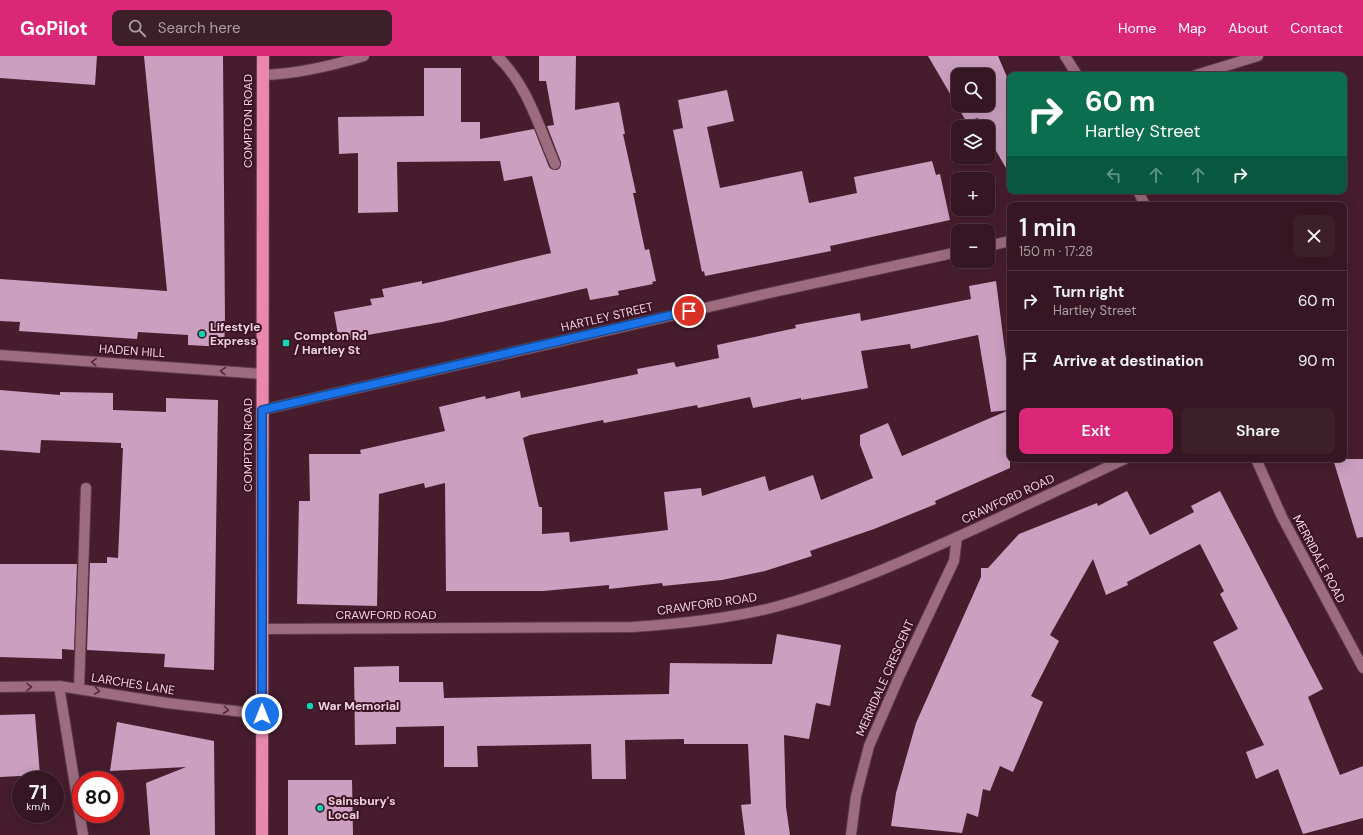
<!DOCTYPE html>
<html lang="en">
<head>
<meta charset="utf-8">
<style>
  :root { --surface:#351622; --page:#3d1f2a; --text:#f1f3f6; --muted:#aa9fa5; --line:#4f3540; --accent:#db2777 }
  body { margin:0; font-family:"DM Sans",sans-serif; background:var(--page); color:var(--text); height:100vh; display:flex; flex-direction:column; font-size:15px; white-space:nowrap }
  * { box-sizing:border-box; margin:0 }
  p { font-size:13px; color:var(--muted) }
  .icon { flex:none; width:22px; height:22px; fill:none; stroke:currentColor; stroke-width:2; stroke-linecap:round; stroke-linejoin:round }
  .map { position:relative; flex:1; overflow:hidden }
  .drawer { position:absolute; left:1007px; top:146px; width:340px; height:260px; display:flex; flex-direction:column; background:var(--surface); border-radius:8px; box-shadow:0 4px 16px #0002,0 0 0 1px var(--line) }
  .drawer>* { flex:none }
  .top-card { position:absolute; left:1007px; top:16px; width:340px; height:122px; border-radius:8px; box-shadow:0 4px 16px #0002,0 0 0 1px var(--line); background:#0b6e4f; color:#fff; overflow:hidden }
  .tools { position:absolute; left:951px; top:12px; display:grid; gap:8px }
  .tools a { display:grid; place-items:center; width:44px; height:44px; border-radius:8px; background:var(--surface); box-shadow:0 4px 16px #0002,0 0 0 1px var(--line); font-size:20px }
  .speed { position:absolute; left:12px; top:715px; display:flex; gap:8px; font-size:20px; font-weight:700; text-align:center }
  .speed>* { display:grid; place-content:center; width:52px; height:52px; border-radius:50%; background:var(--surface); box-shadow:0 4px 16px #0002,0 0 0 1px var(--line); line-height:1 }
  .speed small { font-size:10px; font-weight:400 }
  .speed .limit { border:6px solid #d22; background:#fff; color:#111 }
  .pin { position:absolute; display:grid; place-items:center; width:34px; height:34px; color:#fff; margin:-17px; border:2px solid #fff; border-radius:50%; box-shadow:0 1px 4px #0007 }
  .me { position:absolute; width:44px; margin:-22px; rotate:0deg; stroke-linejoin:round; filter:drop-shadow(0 0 3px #0008) }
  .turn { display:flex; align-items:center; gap:14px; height:84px; padding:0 12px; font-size:18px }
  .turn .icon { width:52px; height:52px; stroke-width:2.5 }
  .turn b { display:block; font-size:28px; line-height:34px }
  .lanes { display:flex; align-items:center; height:38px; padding:0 12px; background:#0003; justify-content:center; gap:20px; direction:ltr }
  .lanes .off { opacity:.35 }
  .round { display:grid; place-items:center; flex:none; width:42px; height:42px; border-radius:8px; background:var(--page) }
  .head { display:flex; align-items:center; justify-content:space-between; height:68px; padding:0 12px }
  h1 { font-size:24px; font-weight:600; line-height:30px }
  .action { display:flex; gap:8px; margin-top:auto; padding:8px 12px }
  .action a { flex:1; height:46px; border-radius:8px; background:var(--accent); color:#fff; font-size:16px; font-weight:600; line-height:46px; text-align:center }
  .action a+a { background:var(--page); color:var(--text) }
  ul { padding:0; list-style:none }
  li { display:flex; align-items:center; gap:12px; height:60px; padding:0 12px; border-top:1px solid var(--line) }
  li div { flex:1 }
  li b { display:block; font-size:15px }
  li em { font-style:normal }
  header { display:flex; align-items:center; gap:24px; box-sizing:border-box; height:56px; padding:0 20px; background:var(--accent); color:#fff }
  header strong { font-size:19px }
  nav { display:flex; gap:22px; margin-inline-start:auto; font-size:14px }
  .search { width:280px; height:36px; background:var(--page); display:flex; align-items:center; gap:10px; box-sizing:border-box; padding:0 14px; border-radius:8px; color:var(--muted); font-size:15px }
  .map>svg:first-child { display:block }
  .building { fill:#ca9fbf; fill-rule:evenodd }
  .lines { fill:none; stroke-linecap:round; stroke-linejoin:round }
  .minor-casing { stroke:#5e3b4a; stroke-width:12 }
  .highway-casing { stroke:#5e3b4a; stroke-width:14 }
  .minor { stroke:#9d6c7e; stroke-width:10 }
  .highway { stroke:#ea87ad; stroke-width:12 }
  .oneway { stroke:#54293b }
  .route-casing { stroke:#114b97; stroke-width:10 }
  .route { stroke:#1a73e8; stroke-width:7 }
  .poi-dot { fill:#0fd5b4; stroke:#3c1325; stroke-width:1.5 }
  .labels { text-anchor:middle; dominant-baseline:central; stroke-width:4; stroke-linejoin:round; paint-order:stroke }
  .street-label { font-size:12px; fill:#f0d3dd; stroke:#3c1325 }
  .poi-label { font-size:12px; font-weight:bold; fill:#f0d3dd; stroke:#3c1325; text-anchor:start }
</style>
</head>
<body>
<header>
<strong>GoPilot</strong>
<div class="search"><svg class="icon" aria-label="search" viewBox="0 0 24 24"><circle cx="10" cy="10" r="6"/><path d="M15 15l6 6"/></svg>Search here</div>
<nav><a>Home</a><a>Map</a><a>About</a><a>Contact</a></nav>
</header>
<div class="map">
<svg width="1363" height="779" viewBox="0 0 1363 779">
  <rect width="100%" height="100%" fill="#471d2e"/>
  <path class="building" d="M 0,0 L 97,0 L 95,29 L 0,22 Z
    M 144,0 L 223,0 L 225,268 L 224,291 L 188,289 L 188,279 L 138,276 L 137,283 L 19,275 L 20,266 L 0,265 L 0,223 L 167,235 Z
    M 539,0 L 576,0 L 575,54 L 619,46 L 625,78 L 623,78 L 636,137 L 633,137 L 645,194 L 649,193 L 656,225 L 652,226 L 653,228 L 618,235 L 619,239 L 590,244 L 587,232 L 442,266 L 339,284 L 334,256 L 372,249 L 370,243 L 384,241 L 382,233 L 422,225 L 422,228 L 551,197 L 532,120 L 504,125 L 500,105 L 397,106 L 398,156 L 358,157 L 358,97 L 339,98 L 338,61 L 424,60 L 424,12 L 461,12 L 461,66 L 480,66 L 480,83 L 534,73 L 549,111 L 551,113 L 557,114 L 560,112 L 561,106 L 547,70 L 554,69 L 546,25 L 539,25 Z
    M 928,0 L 998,0 L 1010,28 L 1010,119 L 988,81 L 988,71 L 983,71 L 978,62 L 966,65 ZM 958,19 L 988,19 L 988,49 L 958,49 Z
    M 727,34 L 734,65 L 707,71 L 720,132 L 802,115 L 809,147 L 857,137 L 854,121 L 932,105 L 936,119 L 940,118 L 950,164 L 830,190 L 831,195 L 705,220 L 704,215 L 702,216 L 673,74 L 683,72 L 678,44 Z
    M 996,225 L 1010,334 L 1010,412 L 935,445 L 936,448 L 874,473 L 810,495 L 812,500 L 765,515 L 722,524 L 663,530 L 662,527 L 609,533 L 609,529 L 543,535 L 446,535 L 445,427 L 425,432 L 424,427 L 379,438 L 377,550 L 297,548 L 299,445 L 310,445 L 309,398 L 361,398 L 360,394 L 445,375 L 439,351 L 485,340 L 486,343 L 520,335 L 521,342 L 638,318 L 637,313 L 674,306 L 676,311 L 719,302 L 717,289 L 796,272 L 795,269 L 860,257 L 861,265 L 971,243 L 969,230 ZM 978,279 L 991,356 L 1009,354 L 902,400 L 888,367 L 860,379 L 860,389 L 873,422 L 821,444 L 813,419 L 769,435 L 765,420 L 702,440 L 701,432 L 664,436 L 668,474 L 570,486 L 569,476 L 542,478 L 542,451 L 539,451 L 523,382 L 530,379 L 603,364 L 604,367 L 697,349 L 698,352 L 750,341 L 753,352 L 801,342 L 801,344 L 868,332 L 861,295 L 910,288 L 911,293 Z
    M 0,334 L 60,339 L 60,336 L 113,337 L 113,354 L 166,356 L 166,342 L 218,344 L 214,614 L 164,611 L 165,598 L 87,594 L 90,507 L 107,507 L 107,501 L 118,502 L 123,392 L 121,392 L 121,387 L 41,384 L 40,397 L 0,394 Z
    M 1333,403 L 1363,403 L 1363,481 L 1357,482 Z
    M 1127,435 L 1150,479 L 1194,456 L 1191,450 L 1220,435 L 1323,633 L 1308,641 L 1340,719 L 1363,710 L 1363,762 L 1303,778 L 1278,713 L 1256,723 L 1246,696 L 1264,689 L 1213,586 L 1238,573 L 1220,538 L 1224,535 L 1200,488 L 1127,526 L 1128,529 L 1106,539 L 1093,503 L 1050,579 L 1059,585 L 1031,640 L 1043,646 L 1013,716 L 1000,710 L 990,735 L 983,733 L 978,761 L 967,757 L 962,777 L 891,770 L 896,737 L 916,667 L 981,521 L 981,512 L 988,512 L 1019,478 L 1097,447 L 1098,450 Z
    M 0,508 L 77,508 L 74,594 L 62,593 L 62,603 L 0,601 Z
    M 777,578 L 841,589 L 830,650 L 816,647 L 809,683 L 784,679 L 786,751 L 790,779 L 745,779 L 741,749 L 751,748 L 748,688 L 684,688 L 684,683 L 625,684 L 626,723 L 592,723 L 591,688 L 477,690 L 478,711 L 444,711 L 444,670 L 396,671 L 396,688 L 355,689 L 354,611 L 399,610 L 399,626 L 443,626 L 444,642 L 669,638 L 670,607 L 772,608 Z
    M 35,658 L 40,719 L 0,721 L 0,659 Z
    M 117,666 L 214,685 L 215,779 L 150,779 L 146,727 L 186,711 L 110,715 Z
    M 288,724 L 352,724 L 353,779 L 288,779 Z"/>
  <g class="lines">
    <g class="minor-casing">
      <path id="minor" d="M 497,0 C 527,28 539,71 555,108
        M 1065,0 L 1077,19
        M 263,19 C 298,18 331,10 364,0
        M 1196,19 L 1258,0
        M 1138,135 L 1145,149
        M 988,190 L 1010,185
        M 0,299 L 262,318
        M 262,354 L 765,238 L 958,196
        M 1256,403 L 1282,461 L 1363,612
        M 262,573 L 632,571 C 680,568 728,563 775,551 C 845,532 911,502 977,472 C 1026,449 1076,426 1125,403
        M 59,630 L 83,779
        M 0,631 L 59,630 L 167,647 L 261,658
        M 79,632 L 86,432
        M 851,779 L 856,740 L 869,690 L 899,621 L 954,505 L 957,481"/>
    </g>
    <g class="highway-casing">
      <path id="highway" d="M 262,779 L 263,0"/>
    </g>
    <use href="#minor" class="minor"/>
    <use href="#highway" class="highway"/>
  </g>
  <defs><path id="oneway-chevron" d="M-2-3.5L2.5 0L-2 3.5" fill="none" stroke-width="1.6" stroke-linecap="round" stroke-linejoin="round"/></defs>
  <g class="oneway">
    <use href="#oneway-chevron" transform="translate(94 306) rotate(-176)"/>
    <use href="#oneway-chevron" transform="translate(223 315) rotate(-176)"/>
    <use href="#oneway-chevron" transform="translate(29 631) rotate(-1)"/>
    <use href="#oneway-chevron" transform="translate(97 635) rotate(9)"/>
    <use href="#oneway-chevron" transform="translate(226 654) rotate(7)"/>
  </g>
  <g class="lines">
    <g class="route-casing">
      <path id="route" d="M 262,658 L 262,354 L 689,255"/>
    </g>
    <use href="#route" class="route"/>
  </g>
  <g class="poi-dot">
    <circle cx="202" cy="278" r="4"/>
    <rect x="282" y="283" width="8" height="8" rx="2"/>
    <circle cx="310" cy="650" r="4"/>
    <circle cx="320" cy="752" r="4"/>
  </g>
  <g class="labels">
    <g class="street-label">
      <text transform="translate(248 65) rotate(-90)">COMPTON ROAD</text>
      <text transform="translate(607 261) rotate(-13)">HARTLEY STREET</text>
      <text transform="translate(132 295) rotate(4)">HADEN HILL</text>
      <text transform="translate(248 389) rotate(-90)">COMPTON ROAD</text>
      <text transform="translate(1008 443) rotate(-25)">CRAWFORD ROAD</text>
      <text transform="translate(1319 503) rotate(62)">MERRIDALE ROAD</text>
      <text transform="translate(707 548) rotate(-8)">CRAWFORD ROAD</text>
      <text x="386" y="559">CRAWFORD ROAD</text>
      <text transform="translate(885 622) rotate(-66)">MERRIDALE CRESCENT</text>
      <text transform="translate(133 628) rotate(9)">LARCHES LANE</text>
    </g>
    <g class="poi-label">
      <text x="210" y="271">Lifestyle<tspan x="210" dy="14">Express</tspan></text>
      <text x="294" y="280">Compton Rd<tspan x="294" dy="14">/ Hartley St</tspan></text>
      <text x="318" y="650">War Memorial</text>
      <text x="328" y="745">Sainsbury's<tspan x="328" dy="14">Local</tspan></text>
    </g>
  </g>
</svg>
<div class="tools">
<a><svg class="icon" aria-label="search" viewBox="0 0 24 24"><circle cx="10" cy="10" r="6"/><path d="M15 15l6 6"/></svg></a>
<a><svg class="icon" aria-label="layers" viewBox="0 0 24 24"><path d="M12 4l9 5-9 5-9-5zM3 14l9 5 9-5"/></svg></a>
<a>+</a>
<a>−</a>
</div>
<div class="speed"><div>71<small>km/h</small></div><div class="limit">80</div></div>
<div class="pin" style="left:689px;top:255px;background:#d93025"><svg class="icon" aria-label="arrive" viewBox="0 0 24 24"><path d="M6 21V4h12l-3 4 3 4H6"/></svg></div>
<svg class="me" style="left:262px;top:658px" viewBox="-20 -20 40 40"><circle r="17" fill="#1a73e8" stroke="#fff" stroke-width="3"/><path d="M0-11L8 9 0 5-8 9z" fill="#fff"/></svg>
<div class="top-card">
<div class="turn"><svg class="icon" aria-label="right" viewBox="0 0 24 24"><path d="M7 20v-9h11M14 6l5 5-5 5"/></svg><div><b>60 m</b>Hartley Street</div></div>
<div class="lanes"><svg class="icon off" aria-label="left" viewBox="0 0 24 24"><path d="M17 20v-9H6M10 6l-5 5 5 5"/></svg><svg class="icon off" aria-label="ahead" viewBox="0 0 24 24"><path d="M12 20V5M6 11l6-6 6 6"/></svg><svg class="icon off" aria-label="ahead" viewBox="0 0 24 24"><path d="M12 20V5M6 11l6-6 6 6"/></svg><svg class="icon" aria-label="right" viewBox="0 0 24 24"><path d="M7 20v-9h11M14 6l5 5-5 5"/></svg></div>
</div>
<section class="drawer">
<div class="head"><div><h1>1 min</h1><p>150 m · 17:28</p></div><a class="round"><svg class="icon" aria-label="close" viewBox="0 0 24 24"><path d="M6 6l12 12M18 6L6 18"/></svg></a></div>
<ul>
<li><svg class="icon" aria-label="right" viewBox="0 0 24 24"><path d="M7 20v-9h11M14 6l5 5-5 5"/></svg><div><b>Turn right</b><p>Hartley Street</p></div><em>60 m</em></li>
<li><svg class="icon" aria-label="arrive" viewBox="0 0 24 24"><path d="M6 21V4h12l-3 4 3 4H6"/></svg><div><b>Arrive at destination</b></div><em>90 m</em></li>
</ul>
<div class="action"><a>Exit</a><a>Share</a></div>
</section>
</div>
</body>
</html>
